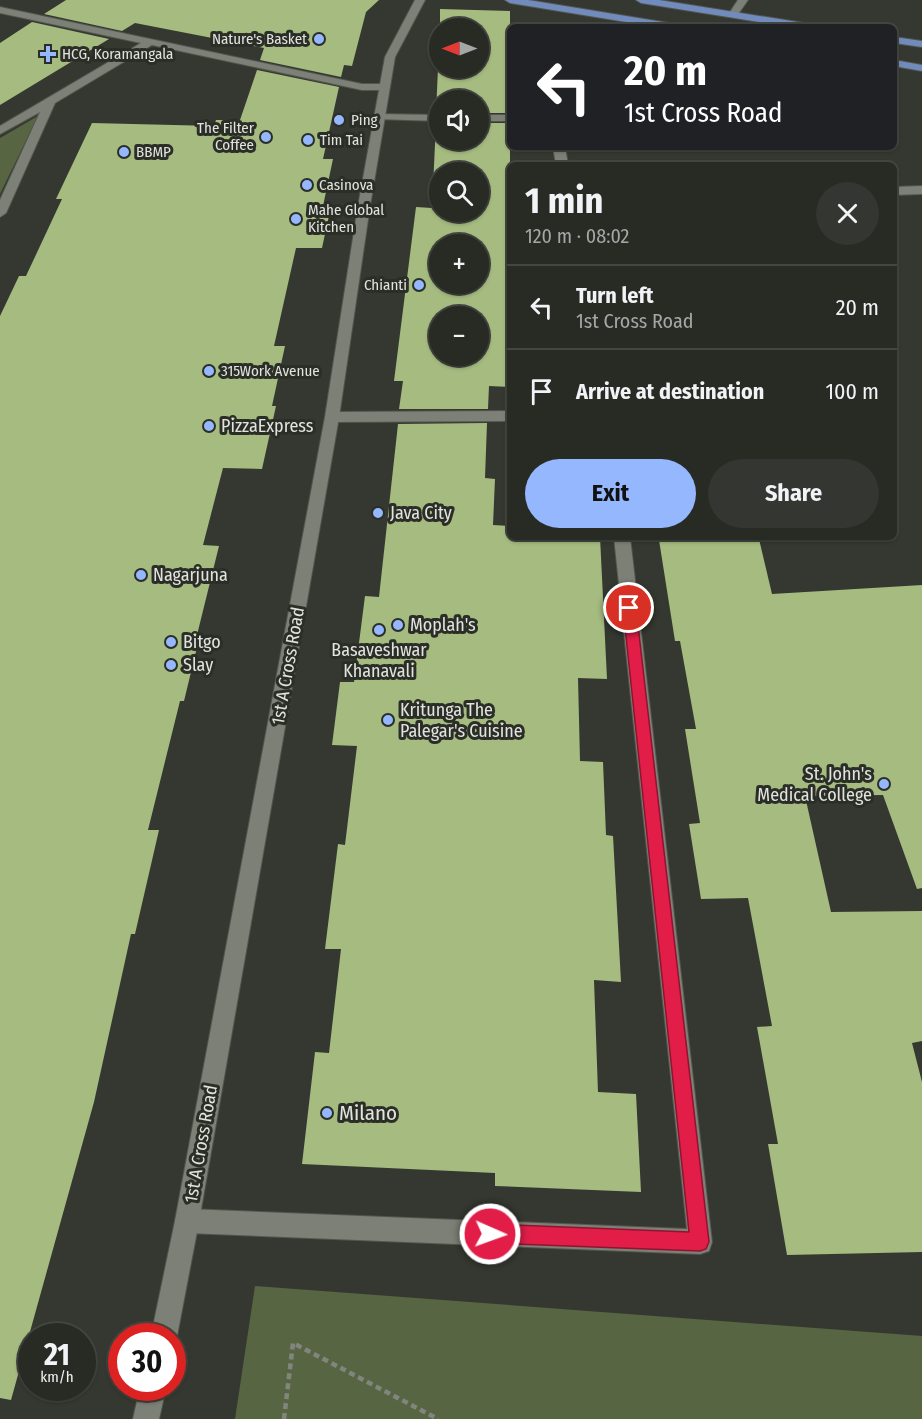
<!DOCTYPE html>
<html lang="en">
<head>
<meta charset="utf-8">
<style>
  :root { --surface:#282a24; --page:#343631; --text:#f1f3f6; --muted:#a5a7a6; --line:#444641; --accent:#94b7fd }
  body { margin:0; font-family:"Fira Sans Condensed",sans-serif; background:var(--page); color:var(--text); height:100vh; display:flex; flex-direction:column; font-size:22px; white-space:nowrap }
  * { box-sizing:border-box; margin:0 }
  p { font-size:20px; color:var(--muted) }
  .icon { flex:none; width:33px; height:33px; fill:none; stroke:currentColor; stroke-width:2; stroke-linecap:round; stroke-linejoin:round }
  .map { position:relative; flex:1; overflow:hidden }
  .drawer { position:absolute; left:507px; top:162px; width:390px; height:378px; display:flex; flex-direction:column; background:var(--surface); border-radius:9px; box-shadow:0 2px 4px #0004,0 0 0 2px var(--line) }
  .drawer>* { flex:none }
  .guide { position:absolute; left:507px; top:24px; width:390px; height:126px; border-radius:9px; box-shadow:0 2px 4px #0004,0 0 0 2px var(--line); background:#202124; color:#fff; overflow:hidden }
  .needle { width:39px; rotate:270deg }
  .buttons { position:absolute; left:429px; top:18px; display:grid; gap:12px }
  .buttons a { display:grid; place-items:center; width:60px; height:60px; border-radius:50%; background:var(--surface); box-shadow:0 2px 4px #0004,0 0 0 2px var(--line); font-size:30px }
  .speed { position:absolute; left:18px; top:1323px; display:flex; gap:12px; font-size:30px; font-weight:700; text-align:center }
  .speed>* { display:grid; place-content:center; width:78px; height:78px; border-radius:50%; background:var(--surface); box-shadow:0 2px 4px #0004,0 0 0 2px var(--line); line-height:1 }
  .speed small { font-size:15px; font-weight:400 }
  .speed .limit { border:9px solid #d22; background:#fff; color:#111 }
  .pin { position:absolute; display:grid; place-items:center; width:51px; height:51px; color:#fff; margin:-26px; border:3px solid #fff; border-radius:50%; box-shadow:0 2px 6px #0007 }
  .me { position:absolute; width:66px; margin:-33px; rotate:92deg; stroke-linejoin:round; filter:drop-shadow(0 0 4px #0008) }
  .turn { display:flex; align-items:center; gap:21px; height:126px; padding:0 18px; font-size:27px }
  .turn .icon { width:78px; height:78px; stroke-width:2.5 }
  .turn b { display:block; font-size:42px; line-height:51px }
  .round { display:grid; place-items:center; flex:none; width:63px; height:63px; border-radius:32px; background:var(--page) }
  .headline { display:flex; align-items:center; justify-content:space-between; height:102px; padding:0 18px }
  h1 { font-size:36px; font-weight:700; line-height:45px }
  .button { display:flex; gap:12px; margin-top:auto; padding:12px 18px }
  .button a { flex:1; height:69px; border-radius:36px; background:var(--accent); color:#111; font-size:24px; font-weight:700; line-height:69px; text-align:center }
  .button a+a { background:var(--page); color:var(--text) }
  ul { padding:0; list-style:none }
  li { display:flex; align-items:center; gap:18px; height:84px; padding:0 18px; border-top:2px solid var(--line) }
  li div { flex:1 }
  li b { display:block; font-size:22px }
  li em { font-style:normal }
  .map>svg:first-child { display:block }
  .green { fill:#586542 }
  .building { fill:#a5bb80; fill-rule:evenodd }
  .lines { fill:none; stroke-linecap:round; stroke-linejoin:round }
  .lane-casing { stroke:#53564f; stroke-width:2 }
  .street-casing { stroke:#53564f; stroke-width:2 }
  .secondary-casing { stroke:#53564f; stroke-width:2 }
  .primary-casing { stroke:#53564f; stroke-width:2 }
  .path { stroke:#82857e; stroke-width:4.5; stroke-dasharray:6 4; stroke-linecap:butt }
  .lane { fill:#7c8076; fill-rule:evenodd }
  .street { fill:#7c8076; fill-rule:evenodd }
  .secondary { fill:#7c8076; fill-rule:evenodd }
  .primary { fill:#708bbc; fill-rule:evenodd }
  .route { fill:#e11d48; stroke:#92132f; stroke-width:1.5 }
  .poi-dot { fill:#94b7fd; stroke:#2b2e26; stroke-width:2 }
  .labels { text-anchor:middle; dominant-baseline:central; stroke-width:6; stroke-linejoin:round; paint-order:stroke }
  .far-poi-label { font-size:15px; fill:#e1e3de; stroke:#2b2e26; text-anchor:start }
  .poi-label { font-size:18px; fill:#e1e3de; stroke:#2b2e26; text-anchor:start }
  .street-label { font-size:18px; fill:#e1e3de; stroke:#2b2e26 }
  .near-poi-label { font-size:21px; fill:#e1e3de; stroke:#2b2e26; text-anchor:start }
</style>
</head>
<body>
<div class="map">
<svg width="922" height="1419" viewBox="0 0 922 1419">
  <rect width="100%" height="100%" fill="#353830"/>
  <path class="green" d="M 38,116 L 0,194 L 0,138 Z
    M 255,1286 L 922,1336 L 922,1419 L 235,1419 Z"/>
  <path class="building" d="M 66,0 L 379,0 L 366,12 L 352,66 L 344,65 L 341,77 L 260,60 L 264,48 L 135,23 L 122,31 L 44,14 Z
    M 440,9 L 510,11 L 510,113 L 478,113 L 478,100 L 440,100 L 440,113 L 436,113 L 438,68 L 478,68 L 478,28 L 440,28 Z
    M 32,22 L 109,39 L 0,105 L 0,43 Z
    M 257,70 L 339,87 L 323,159 L 333,159 L 323,206 L 331,206 L 322,248 L 296,248 L 274,346 L 285,346 L 272,406 L 276,406 L 262,469 L 223,468 L 203,545 L 219,546 L 197,635 L 200,635 L 184,701 L 180,701 L 148,830 L 159,830 L 135,934 L 131,934 L 94,1102 L 11,1400 L 0,1398 L 0,316 L 19,276 L 26,276 L 62,199 L 56,199 L 92,123 L 214,126 L 216,120 L 240,120 Z
    M 436,123 L 440,123 L 440,140 L 478,140 L 478,123 L 510,123 L 510,387 L 489,386 L 488,409 L 399,409 L 403,381 L 394,381 L 416,207 L 432,208 ZM 440,172 L 478,172 L 478,212 L 440,212 ZM 440,244 L 478,244 L 478,284 L 440,284 ZM 440,316 L 478,316 L 478,356 L 440,356 Z
    M 487,423 L 485,478 L 495,479 L 493,525 L 510,526 L 510,537 L 600,537 L 607,679 L 578,678 L 580,761 L 603,762 L 606,835 L 613,836 L 621,982 L 594,980 L 598,1092 L 636,1094 L 641,1192 L 495,1186 L 495,1173 L 302,1164 L 315,1052 L 329,1053 L 341,949 L 325,949 L 338,844 L 345,845 L 357,746 L 332,745 L 340,682 L 354,682 L 365,596 L 379,597 L 398,424 Z
    M 759,539 L 772,594 L 922,585 L 922,888 L 917,889 L 883,795 L 805,796 L 831,912 L 922,911 L 922,1041 L 912,1043 L 922,1082 L 922,1252 L 787,1255 L 768,1144 L 778,1144 L 757,1027 L 772,1026 L 748,898 L 701,899 L 689,824 L 700,823 L 685,729 L 696,729 L 680,641 L 675,641 L 659,540 Z"/>
  <g class="lines">
    <g class="lane-casing">
      <path id="lane" d="M 922,186 L 922,194 L 894,195 L 894,187 Z"/>
    </g>
    <g class="street-casing">
      <path id="street" d="M 738,0 L 748,0 L 736,17 L 730,17 L 728,15 Z
        M 0,7 L 362,84 L 385,84 L 390,87 L 385,90 L 362,90 L 152,45 L 55,103 L 6,213 L 0,217 L 0,200 L 40,112 L 0,134 L 0,126 L 141,43 L 0,13 Z
        M 379,114 L 440,115 L 440,121 L 375,119 L 375,115 Z
        M 478,115 L 510,115 L 510,121 L 478,121 Z
        M 553,147 L 565,147 L 568,165 L 556,165 Z
        M 510,411 L 510,421 L 332,422 L 325,417 L 332,412 Z
        M 614,537 L 630,537 L 712,1242 L 709,1251 L 700,1254 L 187,1233 L 179,1229 L 175,1221 L 179,1213 L 187,1209 L 687,1229 Z"/>
    </g>
    <g class="secondary-casing">
      <path id="secondary" d="M 415,0 L 425,0 L 395,57 L 370,206 L 339,417 L 199,1221 L 177,1336 L 172,1345 L 172,1336 L 151,1336 L 175,1221 L 325,417 L 358,206 L 385,57 Z
        M 140,1388 L 166,1388 L 159,1419 L 133,1419 Z"/>
    </g>
    <g class="primary-casing">
      <path id="primary" d="M 505,0 L 528,0 L 675,24 L 680,27 L 657,27 L 510,3 Z
        M 636,0 L 659,0 L 810,24 L 815,27 L 791,27 L 641,3 Z
        M 894,37 L 922,41 L 922,47 L 894,43 Z
        M 894,60 L 922,65 L 922,71 L 894,66 Z"/>
    </g>
    <path class="path" d="M 284,1419 L 293,1343 L 438,1419"/>
    <use href="#lane" class="lane"/>
    <use href="#street" class="street"/>
    <use href="#secondary" class="secondary"/>
    <use href="#primary" class="primary"/>
  </g>
  <path class="route" d="M 629,603 L 636,608 L 709,1242 L 706,1249 L 700,1251 L 490,1243 L 484,1240 L 481,1234 L 484,1227 L 490,1224 L 689,1232 L 623,608 Z"/>
  <g class="poi-dot">
    <circle cx="319" cy="39" r="6"/>
    <path d="M45 45h6v6h6v6h-6v6h-6v-6h-6v-6h6z"/>
    <circle cx="339" cy="120" r="6"/>
    <circle cx="266" cy="137" r="6"/>
    <circle cx="308" cy="140" r="6"/>
    <circle cx="124" cy="152" r="6"/>
    <circle cx="307" cy="185" r="6"/>
    <circle cx="296" cy="219" r="6"/>
    <circle cx="419" cy="285" r="6"/>
    <circle cx="209" cy="371" r="6"/>
    <circle cx="209" cy="426" r="6"/>
    <circle cx="378" cy="513" r="6"/>
    <circle cx="141" cy="575" r="6"/>
    <circle cx="398" cy="625" r="6"/>
    <circle cx="379" cy="630" r="6"/>
    <circle cx="171" cy="642" r="6"/>
    <circle cx="171" cy="665" r="6"/>
    <circle cx="388" cy="720" r="6"/>
    <circle cx="884" cy="784" r="6"/>
    <circle cx="327" cy="1113" r="6"/>
  </g>
  <g class="labels">
    <g class="far-poi-label">
      <text x="307" y="39" text-anchor="end">Nature's Basket</text>
      <text x="62" y="54">HCG, Koramangala</text>
      <text x="351" y="120">Ping</text>
      <text x="254" y="128" text-anchor="end">The Filter<tspan x="254" dy="17">Coffee</tspan></text>
      <text x="320" y="140">Tim Tai</text>
      <text x="136" y="152">BBMP</text>
      <text x="319" y="185">Casinova</text>
      <text x="308" y="210">Mahe Global<tspan x="308" dy="17">Kitchen</tspan></text>
      <text x="407" y="285" text-anchor="end">Chianti</text>
      <text x="221" y="371">315Work Avenue</text>
    </g>
    <g class="poi-label">
      <text x="221" y="426">PizzaExpress</text>
      <text x="390" y="513">Java City</text>
      <text x="153" y="575">Nagarjuna</text>
      <text x="410" y="625">Moplah's</text>
      <text x="183" y="642">Bitgo</text>
      <text x="379" y="650" text-anchor="middle">Basaveshwar<tspan x="379" dy="21">Khanavali</tspan></text>
      <text x="183" y="665">Slay</text>
      <text x="400" y="710">Kritunga The<tspan x="400" dy="21">Palegar's Cuisine</tspan></text>
      <text x="872" y="774" text-anchor="end">St. John's<tspan x="872" dy="21">Medical College</tspan></text>
    </g>
    <g class="street-label">
      <text transform="translate(288 666) rotate(-80)">1st A Cross Road</text>
      <text transform="translate(201 1144) rotate(-80)">1st A Cross Road</text>
    </g>
    <g class="near-poi-label">
      <text x="339" y="1113">Milano</text>
    </g>
  </g>
</svg>
<div class="buttons">
<a><svg class="needle" viewBox="-14 -14 28 28"><path d="M0-13l5 13h-10z" fill="#e53935"/><path d="M0 13l5-13h-10z" fill="#a5a7a6"/></svg></a>
<a><svg class="icon" aria-label="sound" viewBox="0 0 24 24"><path d="M4 9h4l5-4v14l-5-4H4zM17 9q2 3 0 6"/></svg></a>
<a><svg class="icon" aria-label="search" viewBox="0 0 24 24"><circle cx="10" cy="10" r="6"/><path d="M15 15l6 6"/></svg></a>
<a>+</a>
<a>−</a>
</div>
<div class="speed"><div>21<small>km/h</small></div><div class="limit">30</div></div>
<div class="pin" style="left:629px;top:608px;background:#d93025"><svg class="icon" aria-label="arrive" viewBox="0 0 24 24"><path d="M6 21V4h12l-3 4 3 4H6"/></svg></div>
<svg class="me" style="left:490px;top:1234px" viewBox="-20 -20 40 40"><circle r="17" fill="#e11d48" stroke="#fff" stroke-width="3"/><path d="M0-11L8 9 0 5-8 9z" fill="#fff"/></svg>
<div class="guide">
<div class="turn"><svg class="icon" aria-label="left" viewBox="0 0 24 24"><path d="M17 20v-9H6M10 6l-5 5 5 5"/></svg><div><b>20 m</b>1st Cross Road</div></div>
</div>
<section class="drawer">
<div class="headline"><div><h1>1 min</h1><p>120 m · 08:02</p></div><a class="round"><svg class="icon" aria-label="close" viewBox="0 0 24 24"><path d="M6 6l12 12M18 6L6 18"/></svg></a></div>
<ul>
<li><svg class="icon" aria-label="left" viewBox="0 0 24 24"><path d="M17 20v-9H6M10 6l-5 5 5 5"/></svg><div><b>Turn left</b><p>1st Cross Road</p></div><em>20 m</em></li>
<li><svg class="icon" aria-label="arrive" viewBox="0 0 24 24"><path d="M6 21V4h12l-3 4 3 4H6"/></svg><div><b>Arrive at destination</b></div><em>100 m</em></li>
</ul>
<div class="button"><a>Exit</a><a>Share</a></div>
</section>
</div>
</body>
</html>
